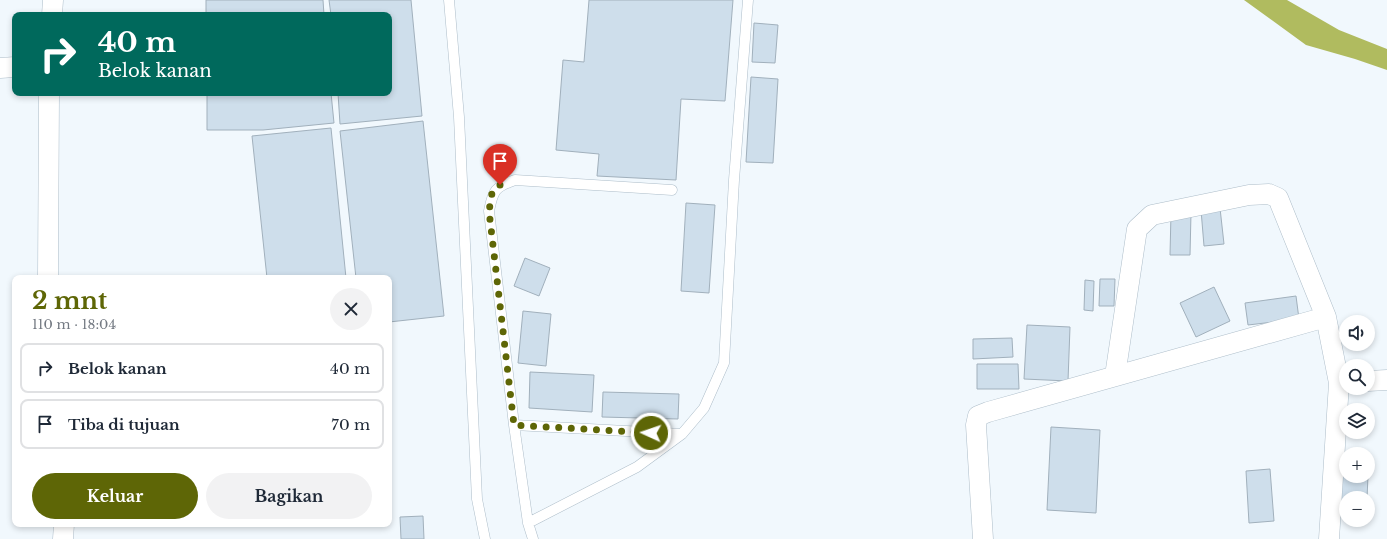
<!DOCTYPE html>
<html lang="id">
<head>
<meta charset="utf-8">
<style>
  :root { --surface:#fff; --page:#f2f2f3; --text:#1f2937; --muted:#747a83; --line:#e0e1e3; --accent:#5e6606 }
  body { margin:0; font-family:"Libre Baskerville",serif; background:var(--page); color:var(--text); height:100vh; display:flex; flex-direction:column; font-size:15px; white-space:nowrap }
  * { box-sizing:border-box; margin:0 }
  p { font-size:13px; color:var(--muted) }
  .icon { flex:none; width:22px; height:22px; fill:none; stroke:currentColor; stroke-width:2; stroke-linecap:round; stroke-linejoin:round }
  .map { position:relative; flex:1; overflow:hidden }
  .drawer { position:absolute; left:12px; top:275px; width:380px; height:252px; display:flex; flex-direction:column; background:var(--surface); border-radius:8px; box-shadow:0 2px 6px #0003 }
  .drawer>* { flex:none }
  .banner { position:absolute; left:12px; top:12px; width:380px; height:84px; border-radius:8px; box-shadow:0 2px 6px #0003; background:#00695c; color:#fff; overflow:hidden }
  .fabs { position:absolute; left:1339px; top:315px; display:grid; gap:8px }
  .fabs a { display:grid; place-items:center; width:36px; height:36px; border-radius:50%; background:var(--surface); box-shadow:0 2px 6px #0003; font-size:20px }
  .pin { position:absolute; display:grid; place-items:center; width:34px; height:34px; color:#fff; margin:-41px -17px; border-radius:50% 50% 50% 0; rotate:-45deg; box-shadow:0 0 4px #0007 }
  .pin .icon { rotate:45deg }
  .me { position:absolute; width:44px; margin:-22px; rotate:273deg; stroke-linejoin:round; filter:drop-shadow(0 0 3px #0008) }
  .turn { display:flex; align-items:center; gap:14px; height:84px; padding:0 20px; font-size:18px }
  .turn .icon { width:52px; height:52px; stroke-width:2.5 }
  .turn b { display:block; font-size:28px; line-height:34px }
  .round { display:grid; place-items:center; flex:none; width:42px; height:42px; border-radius:21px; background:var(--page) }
  .headline { display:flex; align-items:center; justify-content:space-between; height:68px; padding:0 20px }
  h1 { font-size:24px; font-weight:700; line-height:30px; color:var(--accent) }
  .button { display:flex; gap:8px; margin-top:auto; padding:8px 20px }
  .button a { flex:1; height:46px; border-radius:24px; background:var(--accent); color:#fff; font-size:16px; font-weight:700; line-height:46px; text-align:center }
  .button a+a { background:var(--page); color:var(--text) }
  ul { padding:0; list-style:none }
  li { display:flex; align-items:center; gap:12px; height:50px; margin:0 8px 6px; padding:0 12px; border:2px solid var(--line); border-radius:8px }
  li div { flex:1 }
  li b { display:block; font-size:15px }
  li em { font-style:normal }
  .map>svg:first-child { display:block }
  .water { fill:#b0bb5f }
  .building { fill:#cedeeb; stroke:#a1b0bc }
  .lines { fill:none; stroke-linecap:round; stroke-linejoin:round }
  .service-casing { stroke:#adbdc9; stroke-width:11 }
  .minor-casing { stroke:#adbdc9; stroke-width:21 }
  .service { stroke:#fff; stroke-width:10 }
  .minor { stroke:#fff; stroke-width:20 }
  .route { stroke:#5e6606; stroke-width:7; stroke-dasharray:0 12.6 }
</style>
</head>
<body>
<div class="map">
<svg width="1387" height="539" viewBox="0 0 1387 539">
  <rect width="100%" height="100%" fill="#f1f8fd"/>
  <path class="water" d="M 1244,0 L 1287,0 L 1339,30 L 1387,49 L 1387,70 L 1355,59 L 1306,45 Z"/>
  <path class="building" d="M 206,0 L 323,0 L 324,15 L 206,15 Z
    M 329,0 L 411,0 L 422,116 L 340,124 L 338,93 L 389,93 L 389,15 L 331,15 Z
    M 589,0 L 733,0 L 725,101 L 681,99 L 676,180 L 597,176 L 599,154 L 556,150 L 563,60 L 584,62 Z
    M 754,23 L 778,25 L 775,63 L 752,62 Z
    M 751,77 L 778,79 L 773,163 L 746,162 Z
    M 207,93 L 331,93 L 334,123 L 263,130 L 207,130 Z
    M 423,121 L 444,316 L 389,322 L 389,278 L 356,278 L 340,131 Z
    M 331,128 L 346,278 L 267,278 L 252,136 Z
    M 686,203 L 715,205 L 709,293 L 681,291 Z
    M 1220,208 L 1224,244 L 1204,246 L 1201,210 Z
    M 1171,213 L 1191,213 L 1190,255 L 1170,255 Z
    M 525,258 L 550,268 L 539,296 L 514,286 Z
    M 1100,279 L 1115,279 L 1114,306 L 1099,306 Z
    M 1085,280 L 1094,281 L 1093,311 L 1084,310 Z
    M 1214,287 L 1230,321 L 1196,337 L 1180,303 Z
    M 1296,296 L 1299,319 L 1248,325 L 1245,303 Z
    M 523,311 L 551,314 L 546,366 L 518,363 Z
    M 1027,325 L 1070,327 L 1068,381 L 1024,379 Z
    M 1012,338 L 1013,357 L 973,359 L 973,339 Z
    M 977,364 L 1018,364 L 1019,389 L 977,389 Z
    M 530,372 L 594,375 L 592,412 L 529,408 Z
    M 603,392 L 679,394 L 678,419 L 602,417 Z
    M 1051,427 L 1100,430 L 1096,513 L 1047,510 Z
    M 1270,469 L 1274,521 L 1249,523 L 1246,471 Z
    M 1342,470 L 1346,470 L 1346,476 L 1368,476 L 1367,498 L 1346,498 L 1346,515 L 1340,515 Z
    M 423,516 L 424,539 L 401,539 L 400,517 Z"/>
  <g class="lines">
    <g class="service-casing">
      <path id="service" d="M 449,0 L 459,117 L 477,499 L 485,539
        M 514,425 L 682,434
        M 528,523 L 637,467 L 682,434 L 704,408 L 724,363 L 734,180 L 748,0
        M 533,539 L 528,523 L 514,425 L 489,211 C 493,190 495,187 515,180 L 672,190"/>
    </g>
    <g class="minor-casing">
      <path id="minor" d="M 52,15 L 53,0
        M 0,68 L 15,67
        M 48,278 L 49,93
        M 1115,376 L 1137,229 L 1152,215 L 1249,195 L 1269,194 L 1278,198 L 1326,317 L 1339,383 L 1329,539
        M 1368,381 L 1387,380
        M 63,539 L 64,524
        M 983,539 L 976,425 L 978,416 L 988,412 L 1326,317"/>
    </g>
    <use href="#service" class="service"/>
    <use href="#minor" class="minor"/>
  </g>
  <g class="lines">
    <path class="route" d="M 500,185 L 492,193 L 489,211 L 514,425 L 651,433"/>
  </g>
</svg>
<div class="fabs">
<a><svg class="icon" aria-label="sound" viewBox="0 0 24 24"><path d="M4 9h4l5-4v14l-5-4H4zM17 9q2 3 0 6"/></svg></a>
<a><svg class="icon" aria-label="search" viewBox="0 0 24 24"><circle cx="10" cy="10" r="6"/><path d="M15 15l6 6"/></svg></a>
<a><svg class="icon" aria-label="layers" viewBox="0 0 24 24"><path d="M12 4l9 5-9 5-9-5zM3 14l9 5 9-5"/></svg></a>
<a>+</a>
<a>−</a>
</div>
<div class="pin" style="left:500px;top:185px;background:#d93025"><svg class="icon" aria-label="arrive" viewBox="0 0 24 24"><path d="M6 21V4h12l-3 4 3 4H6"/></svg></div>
<svg class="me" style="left:651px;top:433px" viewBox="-20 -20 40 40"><circle r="17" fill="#5e6606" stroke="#fff" stroke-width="3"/><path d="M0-11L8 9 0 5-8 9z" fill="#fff"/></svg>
<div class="banner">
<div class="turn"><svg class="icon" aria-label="right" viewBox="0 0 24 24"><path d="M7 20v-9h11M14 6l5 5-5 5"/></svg><div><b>40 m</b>Belok kanan</div></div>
</div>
<section class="drawer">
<div class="headline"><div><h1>2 mnt</h1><p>110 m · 18:04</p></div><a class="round"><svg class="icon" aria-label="close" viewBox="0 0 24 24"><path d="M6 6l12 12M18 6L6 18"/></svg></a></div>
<ul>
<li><svg class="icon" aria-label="right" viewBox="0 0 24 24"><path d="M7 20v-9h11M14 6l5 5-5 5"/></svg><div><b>Belok kanan</b></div><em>40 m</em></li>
<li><svg class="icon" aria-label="arrive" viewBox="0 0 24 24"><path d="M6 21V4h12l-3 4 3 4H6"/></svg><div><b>Tiba di tujuan</b></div><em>70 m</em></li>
</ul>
<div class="button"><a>Keluar</a><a>Bagikan</a></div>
</section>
</div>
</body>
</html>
